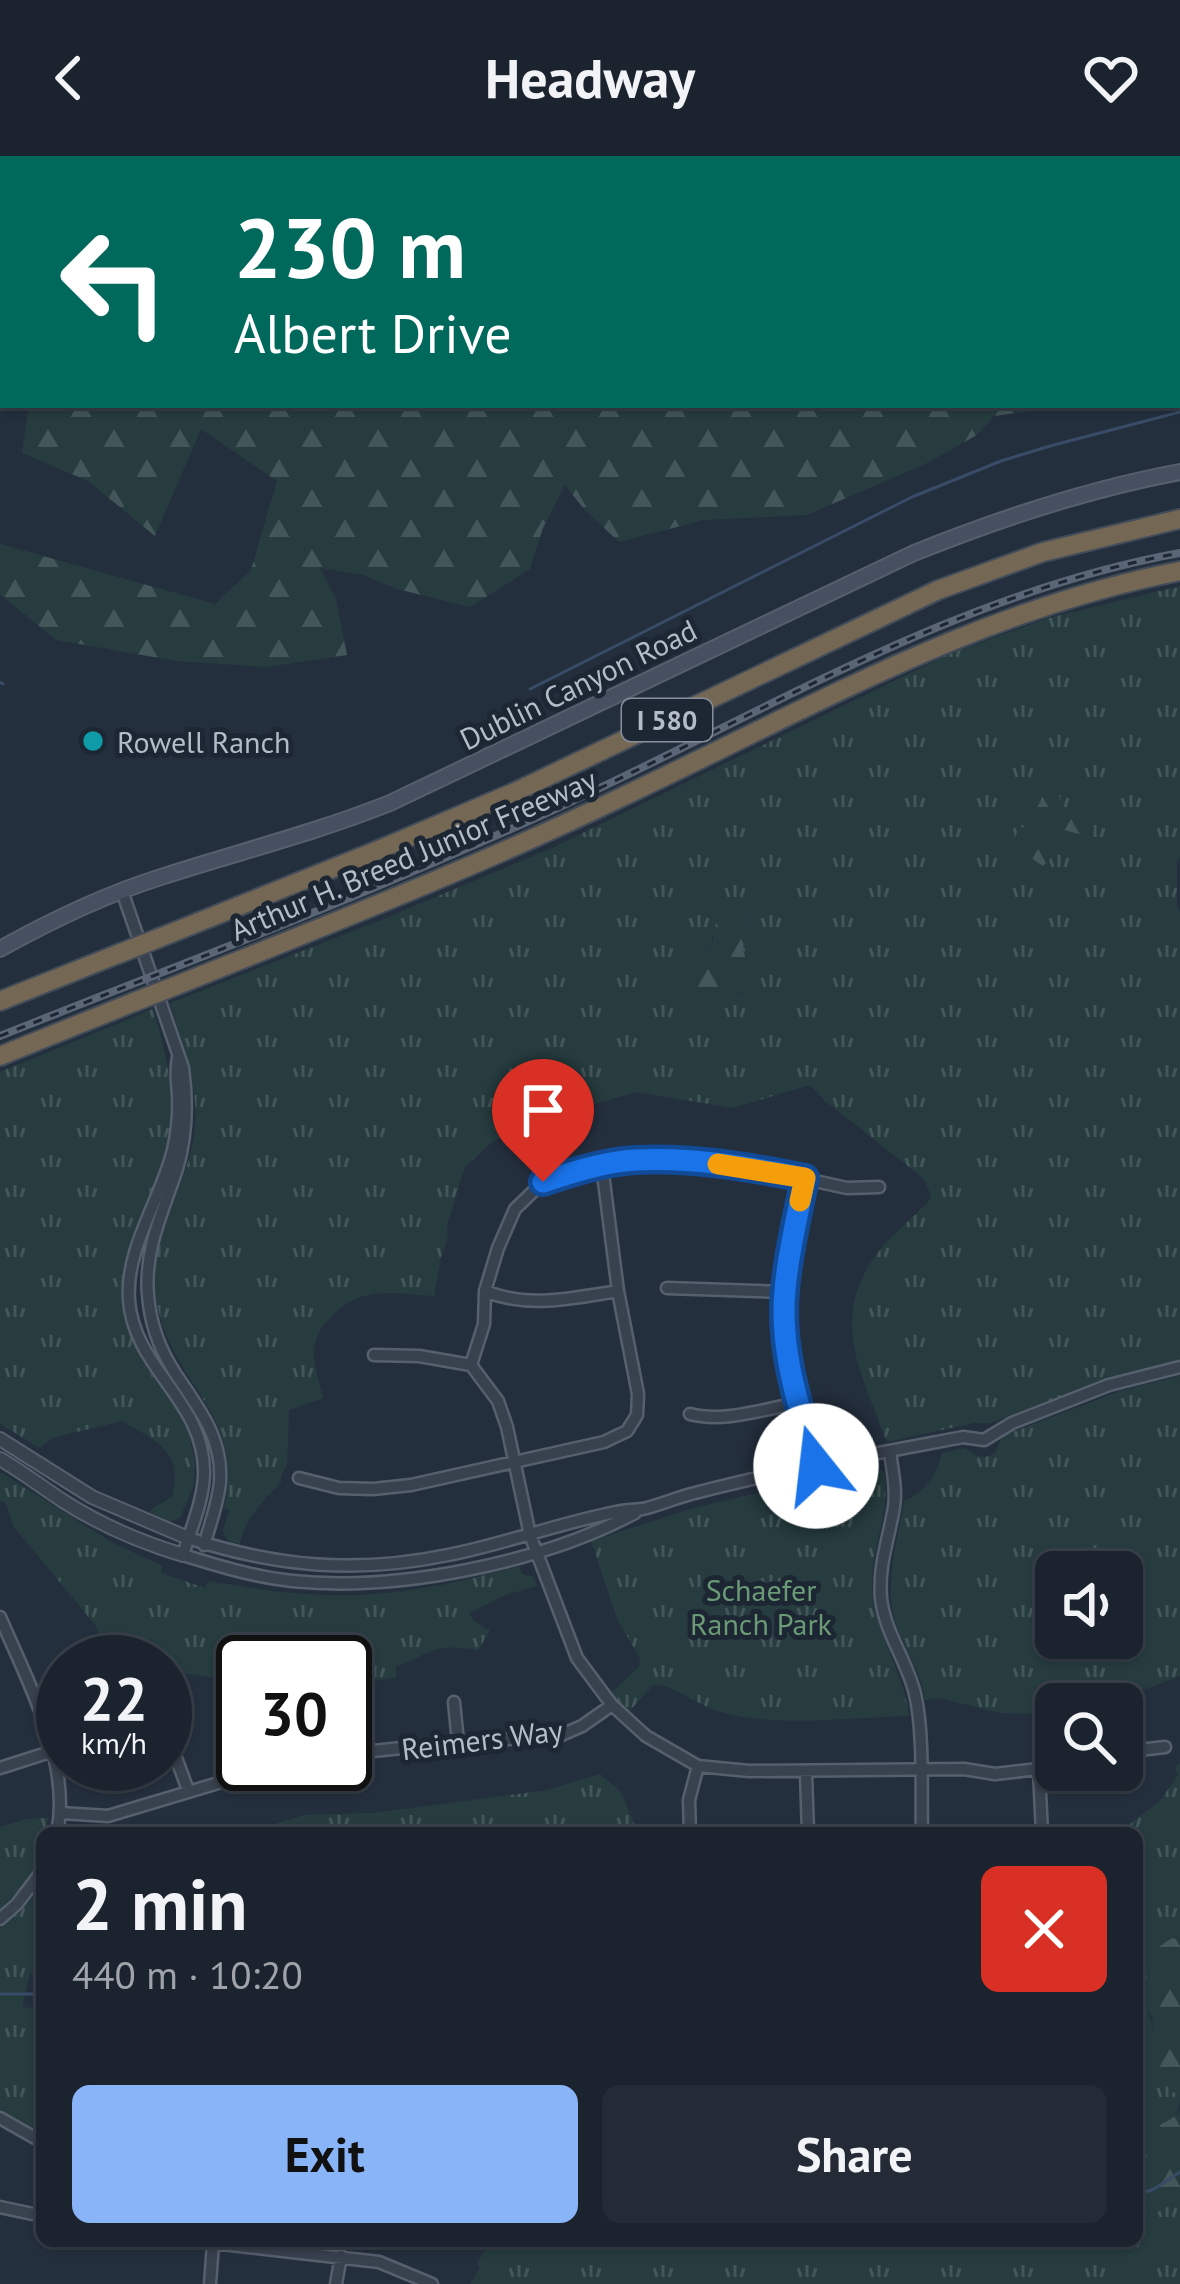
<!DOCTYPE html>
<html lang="en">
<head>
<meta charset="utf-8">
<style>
  :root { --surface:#1b232e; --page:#242b36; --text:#f1f3f6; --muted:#a0a4aa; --line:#39404a; --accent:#8ab4f8 }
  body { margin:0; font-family:"PT Sans",sans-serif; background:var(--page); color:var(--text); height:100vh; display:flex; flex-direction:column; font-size:45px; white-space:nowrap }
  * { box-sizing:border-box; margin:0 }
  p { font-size:39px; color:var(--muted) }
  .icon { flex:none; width:66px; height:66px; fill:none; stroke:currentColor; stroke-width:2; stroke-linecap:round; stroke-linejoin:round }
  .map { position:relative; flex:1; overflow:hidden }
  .details { position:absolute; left:36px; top:1671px; width:1107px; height:420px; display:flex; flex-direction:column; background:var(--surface); border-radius:18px; box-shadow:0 3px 9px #0004,0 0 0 3px var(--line) }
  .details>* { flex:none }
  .hud { position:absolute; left:0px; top:0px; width:1182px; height:252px; box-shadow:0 3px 9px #0004,0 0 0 3px var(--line); background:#00695c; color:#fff; overflow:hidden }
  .buttons { position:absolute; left:1035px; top:1395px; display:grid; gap:24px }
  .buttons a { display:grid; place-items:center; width:108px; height:108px; border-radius:18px; background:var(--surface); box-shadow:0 3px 9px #0004,0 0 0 3px var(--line); font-size:60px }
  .speed { position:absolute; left:36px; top:1479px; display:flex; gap:24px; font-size:60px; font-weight:700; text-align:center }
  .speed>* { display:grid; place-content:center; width:156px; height:156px; border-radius:50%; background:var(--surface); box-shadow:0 3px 9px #0004,0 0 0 3px var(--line); line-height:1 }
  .speed small { font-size:30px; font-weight:400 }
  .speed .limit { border:6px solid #111; border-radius:18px; background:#fff; color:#111 }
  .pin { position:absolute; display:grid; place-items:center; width:102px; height:102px; color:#fff; margin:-123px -51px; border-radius:50% 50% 50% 0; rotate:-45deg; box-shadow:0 0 12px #0007 }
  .pin .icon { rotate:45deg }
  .me { position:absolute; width:132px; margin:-66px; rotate:344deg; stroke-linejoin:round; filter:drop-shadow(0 0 9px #0008) }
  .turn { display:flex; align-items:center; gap:42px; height:252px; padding:0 36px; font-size:54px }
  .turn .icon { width:156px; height:156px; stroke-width:2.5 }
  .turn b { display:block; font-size:84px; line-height:102px }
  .round { display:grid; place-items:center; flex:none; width:126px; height:126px; border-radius:18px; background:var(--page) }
  .headline { display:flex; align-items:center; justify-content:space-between; height:204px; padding:0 36px }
  h1 { font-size:72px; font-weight:600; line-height:90px }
  .primary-button { display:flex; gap:24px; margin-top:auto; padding:24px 36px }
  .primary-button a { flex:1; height:138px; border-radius:18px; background:var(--accent); color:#111; font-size:48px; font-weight:600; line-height:138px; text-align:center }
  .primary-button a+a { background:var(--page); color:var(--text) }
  header { display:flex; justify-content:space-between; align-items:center; height:156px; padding:0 36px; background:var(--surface); font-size:54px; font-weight:600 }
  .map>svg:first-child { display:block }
  .grass { fill:url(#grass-tufts); fill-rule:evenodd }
  .forest { fill:url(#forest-firs) }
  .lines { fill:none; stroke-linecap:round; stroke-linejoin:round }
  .stream { stroke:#394c67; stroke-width:3 }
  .minor-casing { stroke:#565f6c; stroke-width:15 }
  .tertiary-casing { stroke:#565f6c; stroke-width:16 }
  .secondary-casing { stroke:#565f6c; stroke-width:18 }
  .motorway-casing { stroke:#434c59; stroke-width:22 }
  .minor { stroke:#38414e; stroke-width:10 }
  .tertiary { stroke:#38414e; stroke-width:12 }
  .secondary { stroke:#465061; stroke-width:14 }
  .motorway { stroke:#746855; stroke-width:18 }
  .rail-casing { stroke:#5a6575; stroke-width:8 }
  .rail { stroke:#1d2633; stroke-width:3; stroke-dasharray:9; stroke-linecap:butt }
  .motorway-bridge-casing { stroke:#434c59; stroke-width:22; stroke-linecap:butt }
  .motorway-bridge { stroke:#746855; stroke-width:18 }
  .route-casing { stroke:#114b97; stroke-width:30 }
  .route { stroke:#1a73e8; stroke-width:21 }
  .slow { stroke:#f59e0b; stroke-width:21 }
  .culture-dot { fill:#0f9aa8; stroke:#1d2633; stroke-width:4.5 }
  .labels { text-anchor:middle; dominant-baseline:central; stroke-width:10; stroke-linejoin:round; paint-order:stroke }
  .shield { fill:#1d2633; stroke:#878f9c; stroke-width:3 }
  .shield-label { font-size:27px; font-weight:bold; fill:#b4bcc9 }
  .street-label { font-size:30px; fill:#b4bcc9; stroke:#1d2633 }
  .poi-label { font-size:30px; fill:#b4bcc9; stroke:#1d2633; text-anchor:start }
  .park-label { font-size:30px; fill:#6b9a76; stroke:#1d2633 }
</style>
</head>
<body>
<header><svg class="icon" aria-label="back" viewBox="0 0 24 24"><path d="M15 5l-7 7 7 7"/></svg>Headway<svg class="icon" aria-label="heart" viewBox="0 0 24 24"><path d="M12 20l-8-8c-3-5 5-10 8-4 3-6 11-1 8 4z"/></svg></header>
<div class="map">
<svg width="1180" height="2128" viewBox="0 0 1180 2128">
  <defs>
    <pattern id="grass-tufts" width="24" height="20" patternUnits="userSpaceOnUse" patternTransform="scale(3)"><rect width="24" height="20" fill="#263c3f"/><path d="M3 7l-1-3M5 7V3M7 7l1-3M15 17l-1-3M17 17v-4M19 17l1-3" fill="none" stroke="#435659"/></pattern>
    <pattern id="forest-firs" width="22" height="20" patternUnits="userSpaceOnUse" patternTransform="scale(3)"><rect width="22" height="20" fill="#263c3f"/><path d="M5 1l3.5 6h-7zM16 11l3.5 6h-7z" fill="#435659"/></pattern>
  </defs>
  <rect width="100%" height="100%" fill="#242f3e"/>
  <path class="grass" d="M 1180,430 L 1180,701 L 1177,706 L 1177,748 L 1180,756 L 1180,1204 L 1099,1227 L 990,1267 L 974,1267 L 887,1286 C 863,1220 828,1165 876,1099 C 890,1080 912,1063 929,1045 L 931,1040 L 924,1023 L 824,944 L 810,929 L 733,952 L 637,936 L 540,963 L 515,973 L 491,987 L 465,1011 L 447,1069 L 448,1080 L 441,1101 L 434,1140 C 397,1138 364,1129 336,1156 C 323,1169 315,1177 314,1196 C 313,1210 320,1227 323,1242 L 289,1254 L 287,1308 L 281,1320 L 281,1326 C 263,1346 245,1361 240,1388 L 228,1385 L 223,1375 L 229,1354 L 224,1352 C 248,1255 167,1228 156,1140 C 149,1083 184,1036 194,981 C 201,935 183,890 170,847 L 381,764 L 552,692 L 947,499 L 1048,462 ZM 748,757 L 743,793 L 751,826 L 743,837 L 728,843 L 692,815 L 711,794 L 712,780 L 727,763 Z
    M 153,853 C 178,938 179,968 148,1051 C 137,1080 122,1110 124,1141 C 125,1166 132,1189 146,1210 C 169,1246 192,1263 194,1308 C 194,1311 195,1325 194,1327 C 191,1338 184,1350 181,1361 L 170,1366 L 150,1357 L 153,1352 L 172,1341 C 184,1295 156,1285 122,1265 L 52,1282 L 40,1292 L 0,1268 L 0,916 Z
    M 1180,1220 L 1180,1520 L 1122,1542 L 1091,1548 L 1039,1550 L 1038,1558 L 1000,1557 L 939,1542 L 925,1544 C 921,1513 902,1491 894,1461 C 885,1422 898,1384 904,1345 C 924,1338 938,1317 942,1297 L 965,1292 C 976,1300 982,1305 995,1297 L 1002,1280 L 1120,1235 ZM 1056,1416 L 1122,1416 L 1122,1482 L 1056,1482 Z
    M 874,1311 L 884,1316 C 891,1356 871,1391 872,1431 C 874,1477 904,1514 909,1560 C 852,1561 775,1572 721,1556 C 700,1551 670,1526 653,1529 L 628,1557 L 609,1539 L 639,1511 L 640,1502 L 618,1465 L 591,1385 L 697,1351 Z
    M 0,1316 L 113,1387 L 163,1410 L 161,1417 L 205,1432 L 208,1425 C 221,1428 232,1428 244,1431 C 348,1448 419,1438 519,1410 L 522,1418 L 534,1421 L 537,1430 L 505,1439 L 469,1457 L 473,1464 L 490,1475 L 478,1494 C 436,1487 434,1495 396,1511 L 396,1521 L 345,1530 L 345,1506 L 243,1506 L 243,1540 L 226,1539 L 221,1523 L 170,1515 L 165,1513 L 165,1506 L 148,1506 L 102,1487 L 96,1470 L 14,1371 L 5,1346 L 0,1345 Z
    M 1180,1607 L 1180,1784 L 1172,1782 L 1156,1806 L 1145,1817 L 1137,1817 L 1137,1677 L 1118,1677 L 1160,1645 L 1178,1619 L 1175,1612 Z
    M 600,1618 L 621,1636 L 638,1677 L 246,1677 L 304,1659 L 373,1657 L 548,1634 Z
    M 48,1662 L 38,1697 L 42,1700 L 22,1731 L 0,1753 L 0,1671 L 27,1663 Z
    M 42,1730 L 42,1819 L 30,1817 L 22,1851 L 42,1853 L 42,1978 L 0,1954 L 0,1772 L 22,1754 Z
    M 1137,1842 C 1154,1856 1148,1870 1159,1884 L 1175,1887 L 1171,1931 L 1180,1941 C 1180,1967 1160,1973 1137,1969 Z
    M 1180,2045 L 1180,2128 L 470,2128 L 480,2112 L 477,2107 L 491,2085 L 1137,2085 L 1137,2061 L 1148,2060 Z"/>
  <path class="forest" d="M 29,249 L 1076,249 L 994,260 L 977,279 L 927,307 L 807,359 L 704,364 L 619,386 L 583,352 L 565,329 L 543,372 L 530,413 L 470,451 L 397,433 L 363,419 L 320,412 L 336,443 L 347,499 L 266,511 L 176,505 L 56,484 L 0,438 L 0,388 L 215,448 L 251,414 L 277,325 L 201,273 L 155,380 L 88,325 L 22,297 Z
    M 1055,632 L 1065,653 L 1091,664 L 1094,674 L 1090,681 L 1064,674 L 1052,680 L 1053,700 L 1043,710 L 1018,693 L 1015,682 L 1017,676 L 1031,665 L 1044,637 Z
    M 736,742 L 746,746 L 748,757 L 743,793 L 752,826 C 734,851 707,848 683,834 L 692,815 L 711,794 L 716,767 L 727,763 L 729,750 Z
    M 1172,1782 L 1180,1784 L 1180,1941 L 1152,1919 L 1162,1897 L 1174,1887 L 1159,1885 L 1154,1877 L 1152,1860 L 1137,1842 L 1137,1817 L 1145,1817 L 1156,1806 L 1157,1792 Z
    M 1180,1954 L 1180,2045 L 1148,2060 L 1137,2061 L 1137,1969 C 1153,1972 1170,1968 1180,1954 Z"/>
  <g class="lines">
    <path class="stream" d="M 0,526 L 3,528
      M 530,533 L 912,341 L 1001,305 L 1050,290 L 1180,256
      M 0,1838 L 42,1838
      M 1137,2039 L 1154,2033 L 1180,2016"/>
    <g class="minor-casing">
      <path id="minor" d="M 122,735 L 183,912 C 188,947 187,979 177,1013 C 163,1056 144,1093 148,1139 C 150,1166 160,1194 175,1217 C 198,1252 223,1281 220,1326 C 218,1347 210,1369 204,1389
        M 178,902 C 175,915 177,926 178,939 C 179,957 177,976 173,994 C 161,1043 125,1093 129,1144 C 134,1214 206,1245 204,1319 C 203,1345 191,1373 183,1399 C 219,1410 254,1421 292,1425 C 397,1436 541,1407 635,1357
        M 805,1021 C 798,1058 788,1096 785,1134 C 779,1194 800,1254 816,1310
        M 667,1132 L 784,1136
        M 485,1135 C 529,1153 573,1142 618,1135
        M 374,1199 L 419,1200 L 471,1209
        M 471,1209 L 498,1245 L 507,1271 L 530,1379 L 577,1502 L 612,1549 L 646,1580 L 698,1610 L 749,1615 L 964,1613 L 995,1618 L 1056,1611
        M 471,1209 L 484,1168 L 485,1135 L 498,1092 L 515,1053 L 543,1026 L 583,1013 L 633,1004 L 688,1005 L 746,1010 L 847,1032 L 879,1031
        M 690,1258 C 724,1267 764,1253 798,1247
        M 890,1295 C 892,1314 897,1332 894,1351 C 889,1382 878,1410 881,1442 C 885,1478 907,1504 915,1538 C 924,1576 921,1637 922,1677
        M 299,1322 L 339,1332 L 373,1333 L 411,1329 L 604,1286 L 627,1275 L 637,1259 L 638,1238 L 618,1135 L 602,1010
        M 188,1382 C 277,1411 356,1418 448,1399 C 505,1388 559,1367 616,1356 C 624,1354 634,1354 643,1353 C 660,1349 678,1341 695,1337 C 783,1314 873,1298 963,1281 L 984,1284 L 1012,1267 L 1109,1229 L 1180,1211
        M 0,1461 C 27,1524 72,1607 57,1677
        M 454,1546 L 458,1586
        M 165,1572 L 188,1634
        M 1122,1596 L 1165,1591
        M 345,1598 L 458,1586 L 559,1580 L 582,1570 L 612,1549
        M 0,1612 L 53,1595
        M 1039,1615 L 1042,1677
        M 806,1617 L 808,1677
        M 61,1657 L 108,1660 L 282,1608
        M 690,1677 L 689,1644 L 698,1610
        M 0,1763 L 17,1748 L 42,1715
        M 0,1962 L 42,1986
        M 0,2051 L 42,2060
        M 195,2085 L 379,2106 L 432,2128
        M 210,2128 L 213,2088
        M 336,2128 L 341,2100"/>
    </g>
    <g class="tertiary-casing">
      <path id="tertiary" d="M 0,1283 L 92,1341 L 188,1382
        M 0,1303 C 22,1316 42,1331 63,1345 C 99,1368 143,1387 183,1399"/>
    </g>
    <g class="secondary-casing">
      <path id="secondary" d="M 0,793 C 52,764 104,739 161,721 C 238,696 315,677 390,647 L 914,397 C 1001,362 1088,333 1180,316"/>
    </g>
    <g class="motorway-casing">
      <path id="motorway" d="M 159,782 L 376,695 L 515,636 L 938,434 L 1043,396 L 1180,363
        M 175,830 C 327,769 479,710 626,639 C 808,553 980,453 1180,415
        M 0,845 L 118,798
        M 0,900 L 134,846"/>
    </g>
    <use href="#minor" class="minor"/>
    <use href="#tertiary" class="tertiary"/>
    <use href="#secondary" class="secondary"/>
    <use href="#motorway" class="motorway"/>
    <g class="rail-casing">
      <path id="rail" d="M 0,880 C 189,805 381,734 566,648 C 767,555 959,437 1180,397"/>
    </g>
    <use href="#rail" class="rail"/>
    <g class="motorway-bridge-casing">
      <path id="motorway-bridge" d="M 118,798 L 159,782
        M 134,846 L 175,830"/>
    </g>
    <use href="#motorway-bridge" class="motorway-bridge"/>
  </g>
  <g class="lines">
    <g class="route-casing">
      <path id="route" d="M 543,1026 C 573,1016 604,1006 635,1004 C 692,1001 749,1011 805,1022 C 798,1058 788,1096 785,1134 C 779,1194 800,1254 816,1310"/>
    </g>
    <use href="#route" class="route"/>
    <path class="slow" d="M 718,1008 L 805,1022 L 800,1045"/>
  </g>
  <circle class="culture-dot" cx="93" cy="585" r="12"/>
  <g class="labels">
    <rect class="shield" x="622" y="543" width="90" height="42" rx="9"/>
    <g class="shield-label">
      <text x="667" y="564">I 580</text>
    </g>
    <g class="street-label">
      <text transform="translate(578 528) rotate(-26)">Dublin Canyon Road</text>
      <text transform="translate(413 698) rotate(-23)">Arthur H. Breed Junior Freeway</text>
      <text transform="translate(482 1583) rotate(-7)">Reimers Way</text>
    </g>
    <g class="poi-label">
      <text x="117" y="585">Rowell Ranch</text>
    </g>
    <g class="park-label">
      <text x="761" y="1433">Schaefer<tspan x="761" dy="34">Ranch Park</tspan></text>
    </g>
  </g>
</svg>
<div class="buttons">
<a><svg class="icon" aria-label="sound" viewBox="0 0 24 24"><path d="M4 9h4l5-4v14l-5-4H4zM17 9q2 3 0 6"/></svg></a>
<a><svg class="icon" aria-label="search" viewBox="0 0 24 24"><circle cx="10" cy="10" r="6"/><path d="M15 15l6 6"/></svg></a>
</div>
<div class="speed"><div>22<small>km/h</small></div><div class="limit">30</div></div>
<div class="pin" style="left:543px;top:1026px;background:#d93025"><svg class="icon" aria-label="arrive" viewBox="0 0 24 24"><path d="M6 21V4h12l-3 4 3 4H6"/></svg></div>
<svg class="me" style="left:816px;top:1310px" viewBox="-20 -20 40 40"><circle r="19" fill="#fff"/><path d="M0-13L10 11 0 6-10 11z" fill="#1a73e8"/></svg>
<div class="hud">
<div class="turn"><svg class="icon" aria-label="left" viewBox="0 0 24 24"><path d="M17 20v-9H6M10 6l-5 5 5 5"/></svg><div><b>230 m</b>Albert Drive</div></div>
</div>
<section class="details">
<div class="headline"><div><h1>2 min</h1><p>440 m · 10:20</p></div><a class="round" style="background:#d93025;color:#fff"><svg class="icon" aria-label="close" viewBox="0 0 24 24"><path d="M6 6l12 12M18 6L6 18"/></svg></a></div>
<div class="primary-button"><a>Exit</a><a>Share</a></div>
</section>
</div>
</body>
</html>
